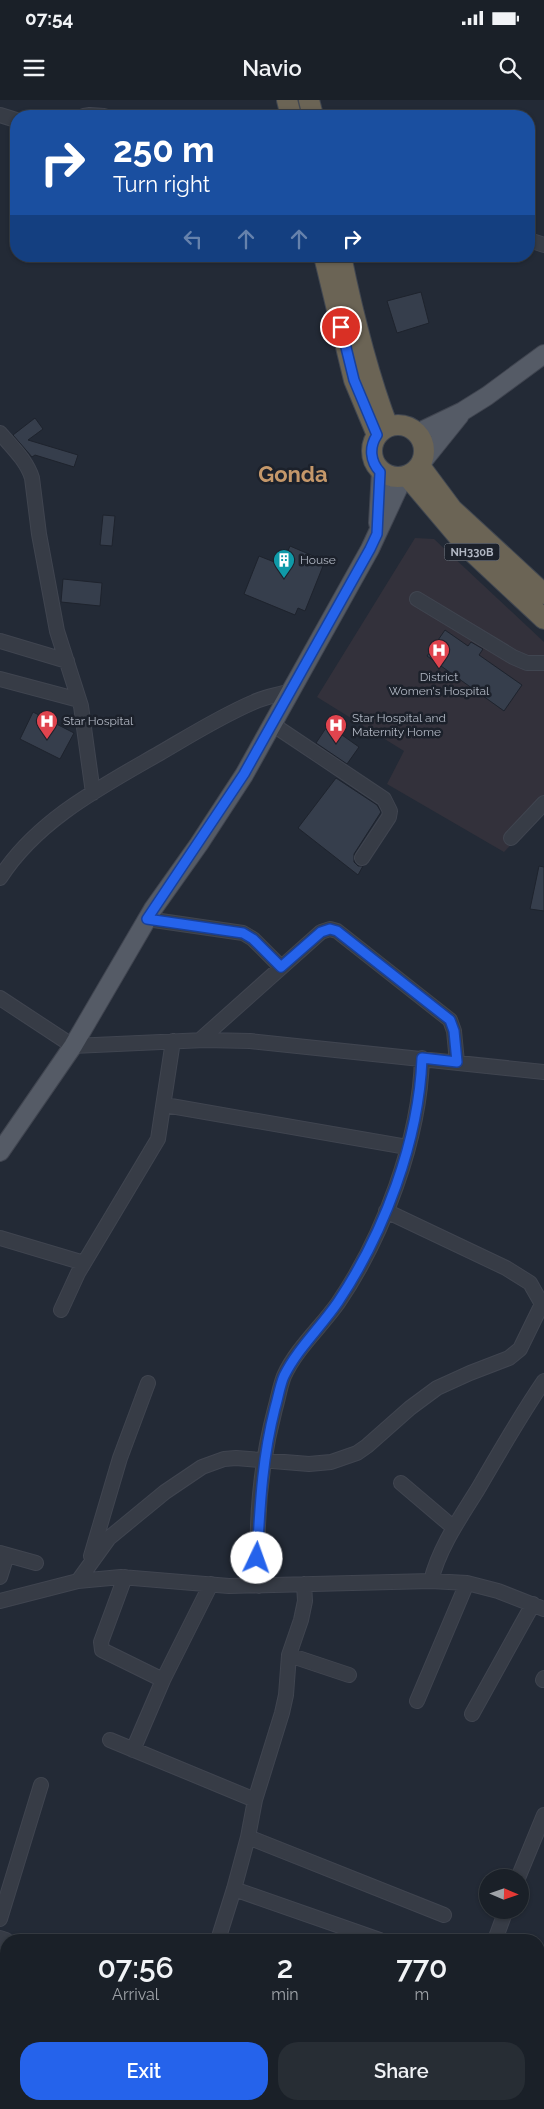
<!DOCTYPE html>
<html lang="en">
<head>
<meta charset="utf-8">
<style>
  :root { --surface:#1a2028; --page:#272d34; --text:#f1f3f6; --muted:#9fa3a8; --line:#383e45; --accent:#2563eb }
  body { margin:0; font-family:Raleway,sans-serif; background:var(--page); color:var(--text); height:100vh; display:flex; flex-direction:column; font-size:19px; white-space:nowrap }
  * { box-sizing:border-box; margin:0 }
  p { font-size:16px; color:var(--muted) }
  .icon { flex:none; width:28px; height:28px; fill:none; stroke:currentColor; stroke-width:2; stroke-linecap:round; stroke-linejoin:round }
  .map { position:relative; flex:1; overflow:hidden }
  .panel { position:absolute; left:0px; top:1834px; width:545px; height:176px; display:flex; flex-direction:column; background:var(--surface); border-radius:20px 20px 0 0; box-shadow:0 1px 4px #0004,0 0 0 1px var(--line) }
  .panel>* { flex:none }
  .banner { position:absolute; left:10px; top:10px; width:525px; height:152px; border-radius:20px; box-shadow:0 1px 4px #0004,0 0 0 1px var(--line); background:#1a4fa0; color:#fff; overflow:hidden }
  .needle { width:32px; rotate:92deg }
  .tools { position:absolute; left:479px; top:1769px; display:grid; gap:10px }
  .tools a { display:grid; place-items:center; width:50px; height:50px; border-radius:50%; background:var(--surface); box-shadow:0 1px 4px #0004,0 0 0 1px var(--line); font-size:25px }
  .pin { position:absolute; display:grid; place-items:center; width:42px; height:42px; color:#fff; margin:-21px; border:2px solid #fff; border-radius:50%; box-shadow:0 1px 5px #0007 }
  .me { position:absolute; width:55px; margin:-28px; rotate:3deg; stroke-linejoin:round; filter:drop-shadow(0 0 4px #0008) }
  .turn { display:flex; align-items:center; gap:18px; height:105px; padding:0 20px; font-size:22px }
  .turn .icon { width:65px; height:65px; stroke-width:2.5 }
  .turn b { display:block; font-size:35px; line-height:42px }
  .lanes { display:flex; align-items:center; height:48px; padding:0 20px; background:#0003; justify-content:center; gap:25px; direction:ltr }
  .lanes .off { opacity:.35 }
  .eta { display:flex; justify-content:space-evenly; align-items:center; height:85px; text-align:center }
  .eta b { font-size:30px; font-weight:600; line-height:35px }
  .button { display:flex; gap:10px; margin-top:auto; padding:10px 20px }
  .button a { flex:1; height:58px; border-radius:20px; background:var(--accent); color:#fff; font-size:20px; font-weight:600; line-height:58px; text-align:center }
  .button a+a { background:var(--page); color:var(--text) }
  .status { display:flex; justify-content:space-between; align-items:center; height:35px; padding:0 25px; background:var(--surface); direction:ltr }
  .status svg { height:14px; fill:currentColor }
  header { display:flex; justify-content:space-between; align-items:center; height:65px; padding:0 20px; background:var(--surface); font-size:22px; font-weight:600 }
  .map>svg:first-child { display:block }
  .medical { fill:#33313b }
  .building { fill:#363e4c; stroke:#1e232d }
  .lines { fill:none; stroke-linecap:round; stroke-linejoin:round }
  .minor-casing { stroke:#404550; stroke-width:16 }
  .major-casing { stroke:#404550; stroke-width:20 }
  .highway-casing { stroke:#414751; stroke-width:22 }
  .minor { stroke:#373c46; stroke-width:14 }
  .major { stroke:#555b66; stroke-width:18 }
  .highway { stroke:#6b6455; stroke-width:20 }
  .route-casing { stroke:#184099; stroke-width:12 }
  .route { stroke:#2563eb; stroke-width:9 }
  .labels { text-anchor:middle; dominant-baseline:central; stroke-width:5; stroke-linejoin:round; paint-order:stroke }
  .shield { fill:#1c212b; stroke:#848a95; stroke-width:1 }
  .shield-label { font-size:11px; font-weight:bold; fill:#b1b7c3 }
  .poi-label { font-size:12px; fill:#b1b7c3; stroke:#1c212b; text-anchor:start }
  .town-label { font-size:22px; font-weight:bold; fill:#c5986a; stroke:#1c212b }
</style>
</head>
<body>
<div class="status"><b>07:54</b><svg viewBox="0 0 49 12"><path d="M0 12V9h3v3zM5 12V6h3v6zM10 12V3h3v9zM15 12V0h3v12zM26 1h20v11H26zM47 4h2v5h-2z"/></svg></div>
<header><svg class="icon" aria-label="menu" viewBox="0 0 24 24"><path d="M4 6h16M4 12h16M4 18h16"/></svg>Navio<svg class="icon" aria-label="search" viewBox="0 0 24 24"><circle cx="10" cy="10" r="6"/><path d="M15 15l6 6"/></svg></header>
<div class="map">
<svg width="544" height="2009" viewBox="0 0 544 2009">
  <rect width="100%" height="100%" fill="#232a36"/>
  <path class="medical" d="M 415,438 L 434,439 L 544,542 L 544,710 L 504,752 L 387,684 L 404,651 L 317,597 Z"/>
  <path class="building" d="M 421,192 L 429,223 L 397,233 L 387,201 Z
    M 35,318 L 43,329 L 28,340 L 78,355 L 74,367 L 35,355 L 32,357 L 13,335 Z
    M 103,415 L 115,416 L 112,446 L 100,445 Z
    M 290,446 L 325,461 L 305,511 L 298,508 L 295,515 L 244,494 L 259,456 L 282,465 Z
    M 63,479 L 102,483 L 100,506 L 61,502 Z
    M 445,530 L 468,546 L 471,542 L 483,549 L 479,555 L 522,585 L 504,611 L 427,556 Z
    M 33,612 L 74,633 L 60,659 L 20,639 Z
    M 328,625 L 359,647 L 347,664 L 316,643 Z
    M 336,678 L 377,705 L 381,712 L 354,754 L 354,762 L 358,766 L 363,766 L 358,775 L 298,728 Z
    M 539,766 L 544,767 L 544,811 L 530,809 Z"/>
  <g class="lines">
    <g class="minor-casing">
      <path id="minor" d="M 0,15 L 16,20
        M 84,16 L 90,15 L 104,16
        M 529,140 L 544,145
        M 0,333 C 12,347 27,361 32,378 L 39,434 L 57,531 L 81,606 L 93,693
        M 417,499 L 513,557 L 527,563 L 544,563
        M 0,541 L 67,561
        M 0,579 L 79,600
        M 272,624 L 384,699 L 390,711 L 389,717 L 362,758
        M 511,738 L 544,703
        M 0,778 C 37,720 101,687 160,653 C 191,635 221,616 254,602 C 265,597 278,595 290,591
        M 147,819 L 243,833 L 253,839 L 281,867
        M 0,898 L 73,946 L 205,940 L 250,941 L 544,972
        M 200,940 L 321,832 L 330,829 L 337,831 L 450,920 L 454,931 L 457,962
        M 165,1005 L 407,1047
        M 386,1111 L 506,1168 L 530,1183 L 542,1204
        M 0,1138 L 84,1163
        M 61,1210 L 78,1173 L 158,1039 L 173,941
        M 401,1383 L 454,1428
        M 0,1453 L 36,1463
        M 91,1456 L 120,1358 L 148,1283
        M 0,1477 L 7,1455
        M 125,1477 L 101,1542 L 102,1550 L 163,1580
        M 78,1481 L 121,1477 L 229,1486 L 431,1481 L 467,1483 L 498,1491 L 544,1509
        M 431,1481 C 439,1448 460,1418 478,1389 C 499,1353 520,1316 544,1281
        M 259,1486 C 255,1427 260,1366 275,1309 C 278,1299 280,1286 284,1276 C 296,1249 321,1227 338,1203 C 383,1137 420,1039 422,958
        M 0,1501 L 78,1481 L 109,1438 L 165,1392 L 202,1367 L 224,1359 L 236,1358 L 309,1364 L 331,1362 L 357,1353 L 367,1346 L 410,1308 L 437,1288 L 470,1273 L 509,1258 L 520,1249 L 542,1204
        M 289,1555 L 349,1575
        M 543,1580 L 544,1578
        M 417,1601 L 467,1483
        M 472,1614 L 533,1504
        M 110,1640 L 255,1700
        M 133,1650 L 163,1580 L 211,1484
        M 248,1737 L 444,1815
        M 518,1778 L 544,1715
        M 234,1789 L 380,1840
        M 0,1819 L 41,1685
        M 0,1838 L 6,1840
        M 218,1840 L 234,1789 L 248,1737 L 255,1700 L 282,1613 L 286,1595 L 289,1555 L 301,1520 L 305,1501 L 304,1484
        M 495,1840 L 506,1810
        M 539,1933 L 544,1921
        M 539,1986 L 544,1986
        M 312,2004 L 321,2009
        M 463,2004 L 470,2009
        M 486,2009 L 494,2004"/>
    </g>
    <g class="major-casing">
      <path id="major" d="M 417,333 L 463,311 L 487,296 L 544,254
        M 423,361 L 460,315
        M 378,423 L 381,371
        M 0,1052 L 73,946 L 153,809 L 199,744 L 244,675 L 370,449 L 403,378"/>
    </g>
    <g class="highway-casing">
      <path id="highway" d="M 287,0 L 291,16
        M 309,0 L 313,16
        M 324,156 L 354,280 L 377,335
        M 341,156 C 353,214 367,272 388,327
        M372 351a26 26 0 1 1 52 0a26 26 0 1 1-52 0Z
        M 420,366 L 452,409 L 544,494
        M 407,376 L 468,448 L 544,519"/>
    </g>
    <use href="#minor" class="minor"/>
    <use href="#major" class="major"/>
    <use href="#highway" class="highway"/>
  </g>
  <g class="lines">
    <g class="route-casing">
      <path id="route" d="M 257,1458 C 260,1406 262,1359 275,1308 C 278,1298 280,1285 284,1276 C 298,1248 321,1227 338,1202 C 384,1133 419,1041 422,958 L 457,962 L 454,931 L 450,920 L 337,831 L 330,829 L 321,832 L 281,867 L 253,839 L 243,833 L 147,819 L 244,674 L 370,449 L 377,434 L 380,372 C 370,361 369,347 377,335 L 354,280 L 341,227"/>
    </g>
    <use href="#route" class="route"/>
  </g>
  <defs>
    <g id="building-pin" transform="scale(1.125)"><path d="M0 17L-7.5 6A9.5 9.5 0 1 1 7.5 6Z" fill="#0f9aa8" stroke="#1c212b"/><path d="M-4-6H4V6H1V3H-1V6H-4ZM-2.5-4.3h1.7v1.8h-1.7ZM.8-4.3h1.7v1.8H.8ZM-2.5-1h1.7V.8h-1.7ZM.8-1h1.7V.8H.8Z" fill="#fff"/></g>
    <g id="hospital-pin" transform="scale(1.125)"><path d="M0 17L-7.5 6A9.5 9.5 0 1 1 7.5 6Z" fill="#e0444e" stroke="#1c212b"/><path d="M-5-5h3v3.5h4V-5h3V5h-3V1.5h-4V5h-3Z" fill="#fff"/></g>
  </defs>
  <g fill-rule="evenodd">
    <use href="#building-pin" x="284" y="460"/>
    <use href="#hospital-pin" x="439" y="550"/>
    <use href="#hospital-pin" x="47" y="621"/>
    <use href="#hospital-pin" x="336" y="625"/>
  </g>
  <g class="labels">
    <rect class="shield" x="444.5" y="443.5" width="55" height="17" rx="4"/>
    <g class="shield-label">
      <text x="472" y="452">NH330B</text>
    </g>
    <g class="poi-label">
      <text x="300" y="460">House</text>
      <text x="439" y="577" text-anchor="middle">District<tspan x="439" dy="14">Women's Hospital</tspan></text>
      <text x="352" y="618">Star Hospital and<tspan x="352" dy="14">Maternity Home</tspan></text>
      <text x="63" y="621">Star Hospital</text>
    </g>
    <g class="town-label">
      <text x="293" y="374">Gonda</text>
    </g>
  </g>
</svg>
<div class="tools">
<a><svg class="needle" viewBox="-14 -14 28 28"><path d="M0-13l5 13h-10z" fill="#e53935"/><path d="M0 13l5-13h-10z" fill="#9fa3a8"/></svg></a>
</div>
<div class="pin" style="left:341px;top:227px;background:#d93025"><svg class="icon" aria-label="arrive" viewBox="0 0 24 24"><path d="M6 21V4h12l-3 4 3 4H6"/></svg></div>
<svg class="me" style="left:257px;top:1458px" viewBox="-20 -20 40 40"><circle r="19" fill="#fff"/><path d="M0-13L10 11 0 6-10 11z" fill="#2563eb"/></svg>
<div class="banner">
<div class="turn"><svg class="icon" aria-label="right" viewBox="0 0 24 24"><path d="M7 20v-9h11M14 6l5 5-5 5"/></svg><div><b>250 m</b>Turn right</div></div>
<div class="lanes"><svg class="icon off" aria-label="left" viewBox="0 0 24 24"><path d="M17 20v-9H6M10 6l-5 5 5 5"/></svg><svg class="icon off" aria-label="ahead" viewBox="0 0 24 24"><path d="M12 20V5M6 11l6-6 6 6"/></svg><svg class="icon off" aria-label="ahead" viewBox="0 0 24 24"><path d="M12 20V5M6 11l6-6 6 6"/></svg><svg class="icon" aria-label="right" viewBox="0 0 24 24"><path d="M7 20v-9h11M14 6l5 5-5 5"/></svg></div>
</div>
<section class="panel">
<div class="eta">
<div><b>07:56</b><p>Arrival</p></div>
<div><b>2</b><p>min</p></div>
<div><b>770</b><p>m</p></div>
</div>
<div class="button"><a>Exit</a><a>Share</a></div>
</section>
</div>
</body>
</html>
